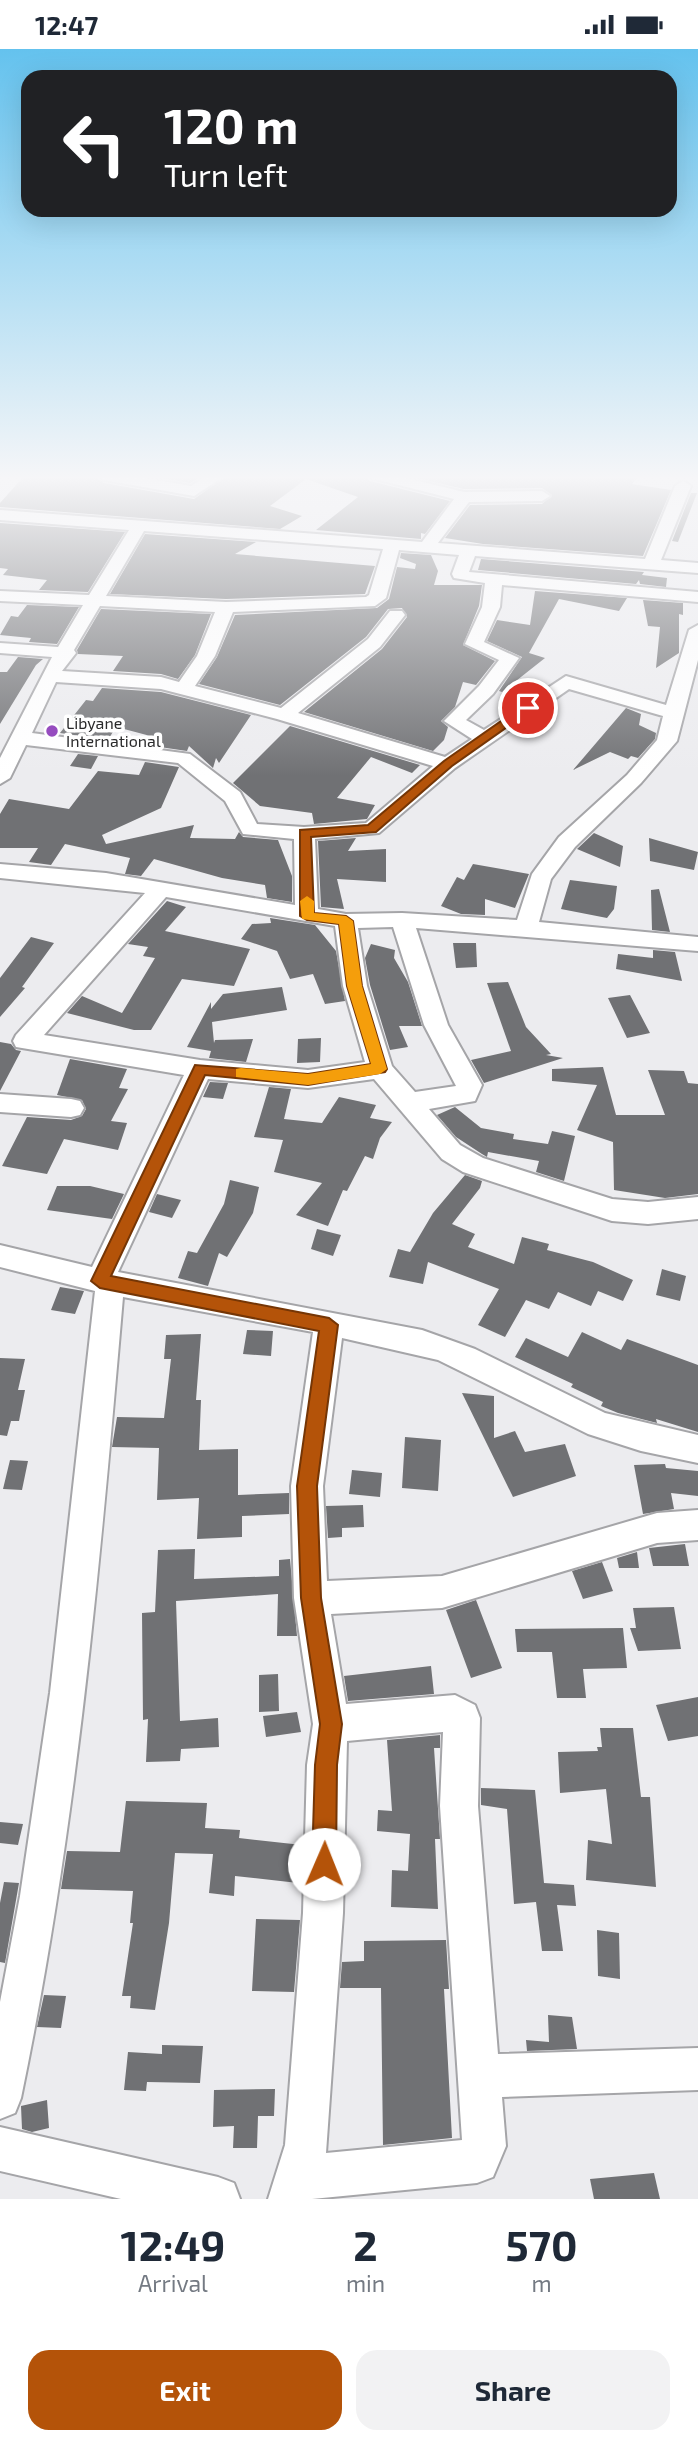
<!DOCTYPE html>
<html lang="en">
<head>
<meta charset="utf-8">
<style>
  :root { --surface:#fff; --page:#f2f2f3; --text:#1f2937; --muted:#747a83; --accent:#b45309 }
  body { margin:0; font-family:"Exo 2",sans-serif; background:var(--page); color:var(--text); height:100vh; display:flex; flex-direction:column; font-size:26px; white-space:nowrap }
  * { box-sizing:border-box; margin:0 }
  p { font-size:23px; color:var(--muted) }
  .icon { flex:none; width:38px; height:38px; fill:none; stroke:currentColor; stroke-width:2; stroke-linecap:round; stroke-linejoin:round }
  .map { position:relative; height:2150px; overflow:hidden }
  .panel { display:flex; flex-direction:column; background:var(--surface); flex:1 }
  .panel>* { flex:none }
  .guide { position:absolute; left:21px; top:21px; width:656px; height:147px; border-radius:21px; box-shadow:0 7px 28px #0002; background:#202124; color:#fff; overflow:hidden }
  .pin { position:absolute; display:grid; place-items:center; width:60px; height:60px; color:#fff; margin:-30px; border:4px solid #fff; border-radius:50%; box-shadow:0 2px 7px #0007 }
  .me { position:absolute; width:77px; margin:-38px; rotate:1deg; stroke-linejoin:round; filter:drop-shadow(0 0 5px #0008) }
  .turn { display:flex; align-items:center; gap:24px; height:147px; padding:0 28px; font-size:32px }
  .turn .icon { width:91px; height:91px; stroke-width:2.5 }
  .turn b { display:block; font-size:49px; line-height:60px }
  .eta { display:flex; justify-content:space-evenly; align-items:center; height:119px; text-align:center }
  .eta b { font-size:42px; font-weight:700; line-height:49px }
  .button { display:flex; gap:14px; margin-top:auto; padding:14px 28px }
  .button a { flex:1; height:80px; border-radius:21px; background:var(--accent); color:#fff; font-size:28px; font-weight:700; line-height:80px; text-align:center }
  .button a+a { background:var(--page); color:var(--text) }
  .status { display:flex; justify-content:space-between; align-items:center; height:49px; padding:0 35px; background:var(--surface); direction:ltr }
  .status svg { height:19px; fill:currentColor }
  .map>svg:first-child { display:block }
  .building { fill:#707174 }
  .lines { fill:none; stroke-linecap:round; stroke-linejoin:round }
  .minor-casing { stroke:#a5a5a8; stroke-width:4 }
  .minor { fill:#fff; fill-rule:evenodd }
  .route { fill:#b45309; stroke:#753606; stroke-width:2 }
  .slow { fill:#f59e0b }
  .poi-dot { fill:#964cbf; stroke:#fff; stroke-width:2.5 }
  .labels { text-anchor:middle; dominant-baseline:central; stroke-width:7; stroke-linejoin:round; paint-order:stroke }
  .far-poi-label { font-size:16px; fill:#2a2a2b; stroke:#fff; text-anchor:start }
</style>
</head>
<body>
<div class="status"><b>12:47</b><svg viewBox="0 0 49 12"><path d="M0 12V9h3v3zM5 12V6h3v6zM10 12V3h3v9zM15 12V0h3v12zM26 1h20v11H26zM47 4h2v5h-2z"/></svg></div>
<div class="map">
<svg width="698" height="2150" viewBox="0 0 698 2150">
  <rect width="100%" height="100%" fill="#ececef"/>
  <path class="building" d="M 25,426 L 94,426 L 104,434 L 194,450 L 228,426 L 366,426 L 370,432 L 450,452 L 425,485 L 421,484 L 421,490 L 316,481 L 358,448 L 306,430 L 270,457 L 302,467 L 280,480 L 0,458 L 0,454 Z
    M 142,426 L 204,426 L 190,434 Z
    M 403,426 L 640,426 L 632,435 L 671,441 L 643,507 L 483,495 L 445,489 L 470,456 L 542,455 L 552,446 L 542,439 L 464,440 Z
    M 691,444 L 697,444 L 678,493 L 672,492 Z
    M 0,474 L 125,483 L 88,543 L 39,541 L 47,531 L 3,526 L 8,520 L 0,519 Z
    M 145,485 L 256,493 L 235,505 L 375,517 L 365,545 L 226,550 L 110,545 Z
    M 401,504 L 431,506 L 438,522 L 434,536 L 482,536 L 479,557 L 463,596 L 495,612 L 476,636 L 463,633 L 455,658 L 441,672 L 448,678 L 444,691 L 433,702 L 304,663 L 382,600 L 407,568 L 402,559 L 388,560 L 366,588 L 280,656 L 199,635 L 217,608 L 235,566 L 377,559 L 389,550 L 397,518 L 415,520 L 416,515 L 400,509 Z
    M 481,510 L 644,523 L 642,526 L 667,529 L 666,538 L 640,535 L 639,531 L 636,535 L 478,521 Z
    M 535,542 L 627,549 L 619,562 L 559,550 L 529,604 L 545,609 L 502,643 L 499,642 L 522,608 L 487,592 L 497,571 L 530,576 Z
    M 643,551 L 683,554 L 683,566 L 679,565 L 679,604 L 656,619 L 660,578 L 648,577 Z
    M 27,556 L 79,558 L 57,595 L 29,593 L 31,589 L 0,586 L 11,567 L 18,568 Z
    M 101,560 L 211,565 L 195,606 L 178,630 L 161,625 L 113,622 L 123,607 L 78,605 L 77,601 Z
    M 18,608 L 43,610 L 36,616 L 0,675 L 0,623 L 7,623 Z
    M 102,639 L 161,643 L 251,666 L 219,714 L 216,709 L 213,719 L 189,697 L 187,702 L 153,697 L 158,689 L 124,680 L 121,683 L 114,681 L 108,691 L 60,684 L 86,651 L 93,652 Z
    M 626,659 L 641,665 L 639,676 L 656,684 L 655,690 L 638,709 L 631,707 L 628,710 L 610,703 L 573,721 Z
    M 290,677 L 420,716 L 412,724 L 371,708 L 337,749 L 375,756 L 367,770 L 314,775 L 312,764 L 260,757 L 233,734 Z
    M 78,705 L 98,707 L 91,720 L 70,717 Z
    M 145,713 L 179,718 L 161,759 L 102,786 L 106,795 L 194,776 L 190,789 L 235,790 L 239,783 L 243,788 L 278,791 L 292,827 L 292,853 L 267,849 L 265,836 L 222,829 L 154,810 L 141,827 L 125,825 L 130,809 L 65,795 L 51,816 L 29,813 L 38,799 L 0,799 L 0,765 L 9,750 L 69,760 L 98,722 L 139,726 Z
    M 594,784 L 623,797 L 620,818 L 577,800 Z
    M 356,789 L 348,802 L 386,800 L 386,833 L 337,830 L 344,860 L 321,858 L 318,792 Z
    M 649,789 L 698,803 L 694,821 L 650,812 Z
    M 473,815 L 529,825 L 515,859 L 485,850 L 485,866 L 461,865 L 441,857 L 457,828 L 464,831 Z
    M 570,831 L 617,837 L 614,860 L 607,869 L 561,860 Z
    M 659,840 L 670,883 L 652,881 L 651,841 Z
    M 167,852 L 186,858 L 165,882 L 250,900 L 234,937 L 182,930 L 151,981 L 134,981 L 67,964 L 82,947 L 122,964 L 155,909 L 143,907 L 148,898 L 128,895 Z
    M 270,869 L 315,876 L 336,902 L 345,952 L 325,955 L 313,925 L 290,930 L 277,902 L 241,890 L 252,875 L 271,874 Z
    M 31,888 L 54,894 L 22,938 L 25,939 L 0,968 L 0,929 Z
    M 453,894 L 476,894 L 477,918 L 456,919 Z
    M 371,895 L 395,901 L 394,909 L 408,933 L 422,977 L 399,977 L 408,998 L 390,1001 L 370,936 L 365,909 Z
    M 653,901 L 675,903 L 682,932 L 616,920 L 618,905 L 653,909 Z
    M 508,933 L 526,978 L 551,1005 L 546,1006 L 563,1009 L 484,1034 L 471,1011 L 511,1002 L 487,934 Z
    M 282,938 L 287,961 L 212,973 L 214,994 L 215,991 L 253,990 L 246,1013 L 209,1009 L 211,1002 L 187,998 L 211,953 L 211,960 L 223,945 Z
    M 630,946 L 650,984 L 627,989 L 608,949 Z
    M 321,989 L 320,1013 L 297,1014 L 298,990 Z
    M 0,993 L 11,995 L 16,1001 L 21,1002 L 0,1042 Z
    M 70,1010 L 127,1020 L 119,1039 L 128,1040 L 111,1072 L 127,1074 L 118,1101 L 64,1090 L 47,1125 L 2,1117 L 27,1068 L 71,1071 L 82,1067 L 86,1060 L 82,1051 L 57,1046 Z
    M 603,1018 L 616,1066 L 665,1066 L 648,1021 L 684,1022 L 688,1034 L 698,1035 L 698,1145 L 665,1149 L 614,1141 L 613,1093 L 577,1081 L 597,1036 L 552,1032 L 552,1020 Z
    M 210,1033 L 228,1034 L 223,1050 L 203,1048 Z
    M 269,1038 L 291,1040 L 284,1070 L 322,1074 L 339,1048 L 376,1056 L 370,1069 L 392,1073 L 380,1089 L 373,1110 L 365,1107 L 347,1142 L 343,1141 L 328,1177 L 296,1166 L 322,1134 L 274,1123 L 283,1091 L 254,1088 Z
    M 455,1058 L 481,1079 L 514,1085 L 513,1090 L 548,1095 L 552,1082 L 575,1087 L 564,1132 L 536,1123 L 539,1112 L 488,1103 L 487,1108 L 482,1105 L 456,1088 L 437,1066 Z
    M 465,1126 L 482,1132 L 480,1139 L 452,1175 L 475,1185 L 468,1198 L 514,1215 L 522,1188 L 549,1195 L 547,1201 L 593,1213 L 633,1231 L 623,1252 L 598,1242 L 591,1257 L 558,1243 L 549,1260 L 526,1251 L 505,1288 L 478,1276 L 499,1240 L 428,1213 L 423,1235 L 389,1228 L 398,1200 L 410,1203 L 433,1164 Z
    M 230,1131 L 259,1138 L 253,1164 L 227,1208 L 219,1204 L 208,1237 L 178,1229 L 188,1202 L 197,1204 L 224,1155 Z
    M 57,1137 L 90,1137 L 124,1145 L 112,1170 L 47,1161 Z
    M 157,1145 L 181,1151 L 172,1169 L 149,1163 Z
    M 317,1180 L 341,1186 L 333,1207 L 311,1200 Z
    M 662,1220 L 686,1227 L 680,1252 L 656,1246 Z
    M 60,1238 L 84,1242 L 75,1265 L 51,1261 Z
    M 247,1281 L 273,1282 L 271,1307 L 243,1305 Z
    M 582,1283 L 621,1301 L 627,1290 L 698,1316 L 698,1383 L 656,1370 L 657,1374 L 618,1364 L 601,1357 L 603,1353 L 571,1338 L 573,1335 L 515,1308 L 526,1289 L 568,1308 Z
    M 201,1285 L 196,1351 L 201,1351 L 199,1401 L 238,1400 L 238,1446 L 289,1444 L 289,1465 L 242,1467 L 242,1488 L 197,1490 L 199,1449 L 157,1451 L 159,1399 L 112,1398 L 117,1368 L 164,1369 L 171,1310 L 164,1310 L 166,1286 Z
    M 0,1309 L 25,1310 L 18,1341 L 25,1341 L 19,1372 L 11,1372 L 7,1387 L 0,1386 Z
    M 462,1344 L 494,1347 L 494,1389 L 515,1382 L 525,1403 L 565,1395 L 576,1427 L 513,1448 Z
    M 405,1388 L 441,1391 L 438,1442 L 402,1439 Z
    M 10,1411 L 28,1412 L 22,1441 L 3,1440 Z
    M 665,1415 L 666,1419 L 698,1422 L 698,1447 L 671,1444 L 674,1460 L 643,1465 L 634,1416 Z
    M 352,1421 L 382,1424 L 380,1448 L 349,1445 Z
    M 363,1456 L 364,1478 L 342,1479 L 342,1488 L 328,1489 L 326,1457 Z
    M 685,1495 L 689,1517 L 653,1517 L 649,1499 Z
    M 195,1500 L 194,1530 L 279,1527 L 279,1511 L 290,1510 L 297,1587 L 277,1587 L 278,1545 L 176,1552 L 180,1672 L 218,1669 L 219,1698 L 181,1700 L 180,1712 L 146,1713 L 148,1670 L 143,1671 L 142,1564 L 155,1563 L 158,1501 Z
    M 637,1503 L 639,1519 L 619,1519 L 617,1509 Z
    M 602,1513 L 613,1542 L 583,1550 L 572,1522 Z
    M 476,1551 L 502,1619 L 471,1629 L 446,1561 Z
    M 674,1558 L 681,1600 L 638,1602 L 630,1579 L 636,1579 L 633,1559 Z
    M 623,1579 L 627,1619 L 583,1620 L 586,1649 L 557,1649 L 552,1603 L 517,1603 L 515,1580 Z
    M 431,1617 L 434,1645 L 348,1652 L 344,1627 Z
    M 278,1625 L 279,1662 L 259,1663 L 259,1626 Z
    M 698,1648 L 698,1687 L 668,1692 L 656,1656 Z
    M 297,1663 L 301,1683 L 266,1688 L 263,1667 Z
    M 600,1679 L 633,1679 L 641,1748 L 650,1748 L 656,1838 L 586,1831 L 588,1791 L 612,1795 L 606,1740 L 560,1744 L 558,1703 L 598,1702 L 597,1698 L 602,1698 Z
    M 440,1686 L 440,1699 L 434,1699 L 440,1790 L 435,1790 L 438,1860 L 391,1858 L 392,1821 L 408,1822 L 410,1785 L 377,1782 L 378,1761 L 392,1762 L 387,1691 Z
    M 481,1739 L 535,1741 L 544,1834 L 574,1836 L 576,1857 L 557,1856 L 563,1902 L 542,1902 L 536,1853 L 514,1855 L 507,1760 L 481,1756 Z
    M 126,1752 L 207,1754 L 205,1779 L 240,1781 L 239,1789 L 302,1796 L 298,1834 L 235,1827 L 234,1847 L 209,1844 L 213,1805 L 175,1804 L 169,1874 L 155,1961 L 130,1959 L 131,1947 L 122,1947 L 133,1874 L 130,1874 L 133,1842 L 61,1840 L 67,1802 L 120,1803 Z
    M 0,1773 L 23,1775 L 18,1796 L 0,1794 Z
    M 4,1833 L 19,1834 L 5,1914 L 0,1913 L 0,1854 Z
    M 256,1870 L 300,1871 L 294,1943 L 252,1942 Z
    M 597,1881 L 619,1884 L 620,1930 L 598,1927 Z
    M 446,1891 L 449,1940 L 444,1940 L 452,2089 L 383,2096 L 381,1939 L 340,1939 L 342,1913 L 364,1912 L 364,1892 Z
    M 44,1946 L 66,1947 L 61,1979 L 37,1978 Z
    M 548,1966 L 572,1968 L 577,2000 L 527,2002 L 526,1991 L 549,1993 Z
    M 162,1996 L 203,1997 L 200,2034 L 147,2033 L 146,2042 L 124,2041 L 128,2003 L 162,2005 Z
    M 275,2040 L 274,2067 L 258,2067 L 257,2099 L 233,2099 L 234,2077 L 213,2078 L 214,2041 Z
    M 47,2051 L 49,2079 L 32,2083 L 22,2080 L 21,2057 Z
    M 654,2124 L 660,2150 L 594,2150 L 590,2130 Z"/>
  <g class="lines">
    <g class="minor-casing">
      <path id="minor" d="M 96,426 L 128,426 L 191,437 L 208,426 L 226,426 L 194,447 L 104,431 Z
        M 368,426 L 393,426 L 464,443 L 542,442 L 550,447 L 542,452 L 469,453 L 438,494 L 645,510 L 675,437 L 683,432 L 691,437 L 661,511 L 698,514 L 698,524 L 475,507 L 469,523 L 698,543 L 698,553 L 502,536 L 500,558 L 484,593 L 519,609 L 493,645 L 466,671 L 484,681 L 566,627 L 666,656 L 689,581 L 698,576 L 698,611 L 677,692 L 641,734 L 575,798 L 551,830 L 539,873 L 698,888 L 698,902 L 416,879 L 448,976 L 482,1036 L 475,1052 L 429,1060 L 460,1096 L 483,1109 L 612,1150 L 648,1153 L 698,1148 L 698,1170 L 648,1175 L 612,1172 L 463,1123 L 442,1110 L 374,1030 L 308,1039 L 208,1030 L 118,1223 L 422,1281 L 475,1300 L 605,1364 L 698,1386 L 698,1414 L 641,1402 L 588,1385 L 438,1311 L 342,1289 L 323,1437 L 327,1532 L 442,1527 L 657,1464 L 698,1461 L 698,1491 L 657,1494 L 442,1559 L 331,1565 L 346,1655 L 455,1646 L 475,1656 L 480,1669 L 478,1757 L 498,2005 L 698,1999 L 698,2041 L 502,2048 L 506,2097 L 493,2128 L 477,2134 L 312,2150 L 268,2150 L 285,2096 L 303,1864 L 307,1716 L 313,1675 L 294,1549 L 291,1437 L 313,1283 L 123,1248 C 100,1517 76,1784 21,2049 L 15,2064 L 0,2070 L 0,1953 L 20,1847 L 50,1644 L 95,1242 L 0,1218 L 0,1196 L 92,1218 L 184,1026 L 16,998 L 13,992 L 16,986 L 145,844 L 0,829 L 0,815 L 106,824 L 295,856 L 294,790 L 243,785 L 225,752 L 178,714 L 26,696 L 10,729 L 0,735 L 0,709 L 52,608 L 0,604 L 0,594 L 58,598 L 83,556 L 0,552 L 0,542 L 89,546 L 129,481 L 0,471 L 0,461 L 422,493 L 454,450 L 371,429 ZM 144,482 L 383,500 L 369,546 L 366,548 L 226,553 L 106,547 ZM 399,501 L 459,506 L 452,525 L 454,529 L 485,534 L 482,558 L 465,595 L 499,611 L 479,637 L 444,672 L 472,690 L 445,708 L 298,664 L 380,598 L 405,566 L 402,562 L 390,562 L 368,590 L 281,659 L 195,637 L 215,607 L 233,563 L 375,557 L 386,549 ZM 100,557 L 215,563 L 197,607 L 179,633 L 161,628 L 62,622 L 76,604 L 74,601 ZM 56,633 L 161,640 L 277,670 L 433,717 L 366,774 L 304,778 L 257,775 L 240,743 L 190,705 L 32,684 ZM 569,640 L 663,667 L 657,691 L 627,726 L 559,788 L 532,825 L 517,871 L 402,864 L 346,865 L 318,860 L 315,790 L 379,784 L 455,719 ZM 166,848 L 335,877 L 343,937 L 365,1013 L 308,1021 L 200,1011 L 44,986 ZM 393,878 L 424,976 L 456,1037 L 415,1043 L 392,1017 L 367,937 L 358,879 ZM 443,1683 L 440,1757 L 462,2091 L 326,2104 L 343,1864 L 347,1692 Z
        M 0,1045 L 71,1050 L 80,1052 L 84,1059 L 80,1066 L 71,1068 L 0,1063 Z
        M 0,2078 L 218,2128 L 234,2134 L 240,2150 L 121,2150 L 0,2122 Z"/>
    </g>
    <use href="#minor" class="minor"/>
  </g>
  <linearGradient id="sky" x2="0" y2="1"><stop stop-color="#64c2ee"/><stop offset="0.59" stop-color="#f6f6f8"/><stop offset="1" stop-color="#f6f6f8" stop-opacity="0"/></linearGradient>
  <rect width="698" height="727" fill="url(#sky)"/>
  <path class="route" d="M 524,656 L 534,659 L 452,717 L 376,783 L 311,788 L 314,864 L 346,867 L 353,872 L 362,937 L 387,1020 L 385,1023 L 308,1036 L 205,1026 L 111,1227 L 329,1269 L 338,1276 L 317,1437 L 321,1549 L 342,1675 L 337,1716 L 336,1815 L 332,1823 L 324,1827 L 316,1823 L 312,1815 L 315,1716 L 320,1675 L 301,1549 L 297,1437 L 319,1282 L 100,1239 L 91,1232 L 195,1016 L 308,1025 L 371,1015 L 347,937 L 339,875 L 307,871 L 300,867 L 300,781 L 368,776 L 444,712 Z"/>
  <path class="slow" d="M 307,847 L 314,852 L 314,864 L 346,867 L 353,872 L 362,937 L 387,1020 L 380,1025 L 308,1036 L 236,1028 L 236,1020 L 241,1019 L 308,1025 L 371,1015 L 347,937 L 339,875 L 302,870 L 300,852 Z"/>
  <circle class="poi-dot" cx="52" cy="682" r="7"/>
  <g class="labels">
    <g class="far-poi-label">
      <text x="66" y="673">Libyane<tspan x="66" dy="18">International</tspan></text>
    </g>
  </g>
</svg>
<div class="pin" style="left:528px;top:659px;background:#d93025"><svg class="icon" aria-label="arrive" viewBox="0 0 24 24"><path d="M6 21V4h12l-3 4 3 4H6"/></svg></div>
<svg class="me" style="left:324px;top:1815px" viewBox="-20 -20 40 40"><circle r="19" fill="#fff"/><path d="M0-13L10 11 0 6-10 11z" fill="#b45309"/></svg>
<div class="guide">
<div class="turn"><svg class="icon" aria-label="left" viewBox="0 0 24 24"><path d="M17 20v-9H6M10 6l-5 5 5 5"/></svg><div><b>120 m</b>Turn left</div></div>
</div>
</div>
<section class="panel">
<div class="eta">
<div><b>12:49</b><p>Arrival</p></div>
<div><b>2</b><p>min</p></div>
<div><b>570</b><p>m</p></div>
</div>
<div class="button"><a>Exit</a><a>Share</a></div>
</section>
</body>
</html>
